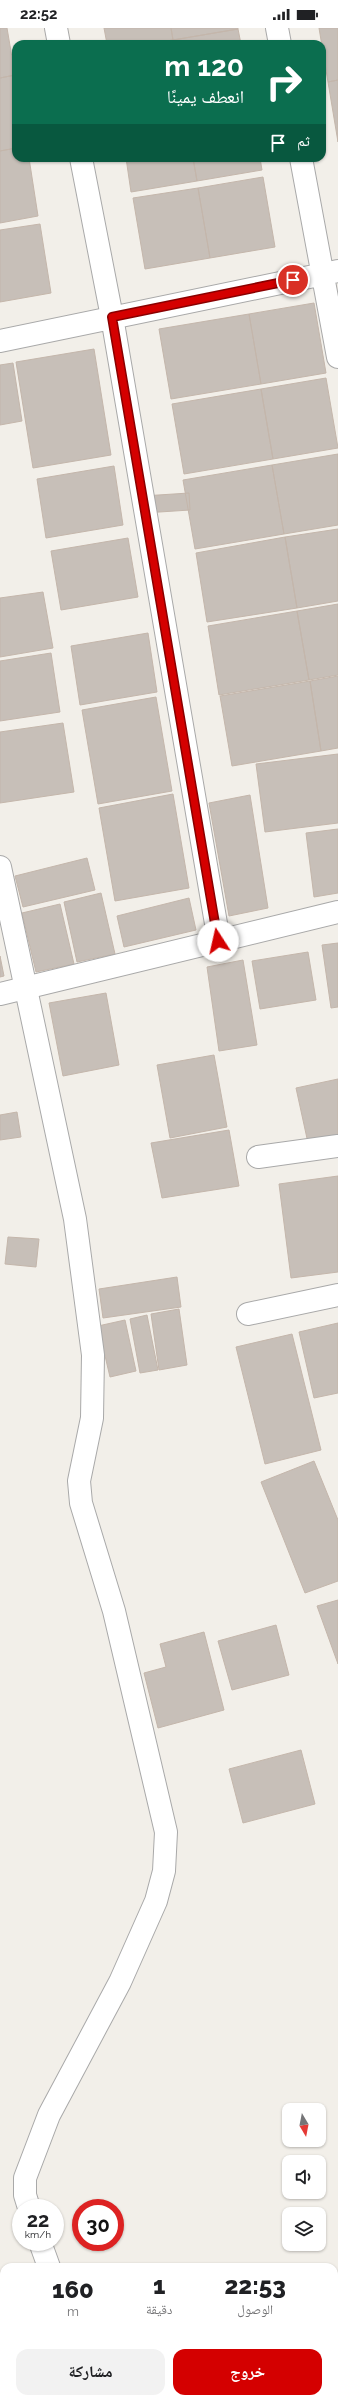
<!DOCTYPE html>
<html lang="ar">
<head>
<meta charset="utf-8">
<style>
  :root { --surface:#fff; --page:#f2f2f2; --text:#202124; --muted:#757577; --accent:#d40000 }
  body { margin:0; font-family:Raleway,"Noto Naskh Arabic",sans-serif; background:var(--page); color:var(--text); direction:rtl; height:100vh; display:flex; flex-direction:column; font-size:15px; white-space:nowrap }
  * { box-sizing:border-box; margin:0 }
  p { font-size:13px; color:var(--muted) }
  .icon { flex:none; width:22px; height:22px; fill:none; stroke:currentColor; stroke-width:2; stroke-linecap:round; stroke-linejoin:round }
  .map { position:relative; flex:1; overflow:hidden; direction:ltr }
  .side { position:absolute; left:0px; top:2235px; width:338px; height:140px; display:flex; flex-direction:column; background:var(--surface); border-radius:12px 12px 0 0; box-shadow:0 1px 3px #0004; direction:rtl }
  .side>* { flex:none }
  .top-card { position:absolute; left:12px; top:12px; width:314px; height:122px; border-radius:12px; box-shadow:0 1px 3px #0004; direction:rtl; background:#0b6e4f; color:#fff; overflow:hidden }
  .needle { width:26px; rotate:170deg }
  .controls { position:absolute; left:282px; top:2075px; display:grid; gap:8px }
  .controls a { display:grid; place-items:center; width:44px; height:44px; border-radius:8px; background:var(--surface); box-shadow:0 1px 3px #0004; font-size:20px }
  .speed { position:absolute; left:12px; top:2171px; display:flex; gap:8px; font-size:20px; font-weight:700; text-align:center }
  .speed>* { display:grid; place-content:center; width:52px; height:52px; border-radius:50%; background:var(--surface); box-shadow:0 1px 3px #0004; line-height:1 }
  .speed small { font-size:10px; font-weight:400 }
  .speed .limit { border:6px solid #d22; background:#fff; color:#111 }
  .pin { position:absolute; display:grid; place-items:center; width:34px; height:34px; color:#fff; margin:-17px; border:2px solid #fff; border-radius:50%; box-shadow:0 1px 4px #0007 }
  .me { position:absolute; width:44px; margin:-22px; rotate:350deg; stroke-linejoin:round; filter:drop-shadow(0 0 3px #0008) }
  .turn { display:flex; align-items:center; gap:14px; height:84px; padding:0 16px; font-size:18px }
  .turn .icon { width:52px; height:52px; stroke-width:2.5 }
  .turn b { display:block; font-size:28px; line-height:34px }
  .then { display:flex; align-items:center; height:38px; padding:0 16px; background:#0003; gap:8px; font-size:15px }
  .eta { display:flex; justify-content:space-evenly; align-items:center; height:68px; text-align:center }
  .eta b { font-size:24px; font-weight:800; line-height:28px }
  .button { display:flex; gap:8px; margin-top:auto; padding:8px 16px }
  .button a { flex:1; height:46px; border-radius:12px; background:var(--accent); color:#fff; font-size:16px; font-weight:800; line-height:46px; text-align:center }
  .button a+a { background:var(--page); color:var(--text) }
  .status { display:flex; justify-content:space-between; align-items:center; height:28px; padding:0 20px; background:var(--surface); direction:ltr }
  .status svg { height:11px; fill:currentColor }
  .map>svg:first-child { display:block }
  .building { fill:#c7bfb8; stroke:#c4b6ab }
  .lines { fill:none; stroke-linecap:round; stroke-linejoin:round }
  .minor-casing { stroke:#a9a9a9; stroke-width:24 }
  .minor { stroke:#fff; stroke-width:22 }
  .route-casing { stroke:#8a0000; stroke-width:10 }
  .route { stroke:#d40000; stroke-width:7 }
</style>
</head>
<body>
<div class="status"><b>22:52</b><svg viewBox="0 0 49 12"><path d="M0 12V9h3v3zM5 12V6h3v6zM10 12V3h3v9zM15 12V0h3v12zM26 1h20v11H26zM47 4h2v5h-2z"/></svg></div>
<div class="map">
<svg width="338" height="2375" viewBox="0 0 338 2375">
  <rect width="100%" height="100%" fill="#f2efe9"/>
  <path class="building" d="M 0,0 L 7,0 L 15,47 L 0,50 Z
    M 104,0 L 171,0 L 173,12 L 148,16 L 107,16 Z
    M 171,0 L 238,0 L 238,1 L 173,12 Z
    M 319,0 L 338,0 L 338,52 L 328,54 Z
    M 238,1 L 241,16 L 174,16 L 173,12 Z
    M 173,12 L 174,16 L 148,16 Z
    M 15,47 L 16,120 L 0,123 L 0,50 Z
    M 338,52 L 338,114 L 328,54 Z
    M 16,120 L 16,130 L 29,130 L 38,188 L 0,195 L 0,123 Z
    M 126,130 L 193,130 L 197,153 L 131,164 Z
    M 193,130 L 260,130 L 262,142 L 197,153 Z
    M 263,149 L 275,219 L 210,230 L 198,160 Z
    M 198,160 L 210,230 L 145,241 L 133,170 Z
    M 40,196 L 51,265 L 0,274 L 0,202 Z
    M 314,275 L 326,345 L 261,356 L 249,286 Z
    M 249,286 L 261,356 L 171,371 L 159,301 Z
    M 94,321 L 111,427 L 33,440 L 16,334 Z
    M 13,335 L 22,393 L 0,397 L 0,337 Z
    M 326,350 L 338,420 L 273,431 L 261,361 Z
    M 261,361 L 273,431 L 184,446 L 172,376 Z
    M 338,426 L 338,497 L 284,506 L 272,437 Z
    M 272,437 L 284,506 L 195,521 L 183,452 Z
    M 114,438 L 123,497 L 46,510 L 37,451 Z
    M 189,465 L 190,482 L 144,485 L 143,468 Z
    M 338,501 L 338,573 L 297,580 L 285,509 Z
    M 285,509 L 297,580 L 207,594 L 196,525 Z
    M 128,510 L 138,569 L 61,582 L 51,523 Z
    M 43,564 L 53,620 L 0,629 L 0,570 Z
    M 338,576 L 338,647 L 309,652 L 297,583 Z
    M 297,583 L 309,652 L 219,667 L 208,598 Z
    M 148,605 L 157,664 L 80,677 L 71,618 Z
    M 51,625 L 60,684 L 0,693 L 0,633 Z
    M 338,648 L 338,720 L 321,723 L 310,653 Z
    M 310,653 L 321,723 L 232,738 L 220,668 Z
    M 156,669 L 172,763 L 98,776 L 82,682 Z
    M 63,695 L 74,764 L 0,775 L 0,704 Z
    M 338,726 L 338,795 L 265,804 L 256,736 Z
    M 173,766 L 189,860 L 115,873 L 99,780 Z
    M 250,767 L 268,880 L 229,888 L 209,775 Z
    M 338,801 L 338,865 L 314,869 L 306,805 Z
    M 87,830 L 95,862 L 23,879 L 15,848 Z
    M 101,865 L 115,926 L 77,934 L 64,874 Z
    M 189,870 L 196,902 L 124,919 L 117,888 Z
    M 60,876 L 74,936 L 36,944 L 22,885 Z
    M 338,915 L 338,979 L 331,980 L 322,917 Z
    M 308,924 L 316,972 L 260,981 L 252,933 Z
    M 0,928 L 4,948 L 0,949 Z
    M 243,932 L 257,1017 L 219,1023 L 207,939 Z
    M 106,965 L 119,1037 L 63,1048 L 49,975 Z
    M 214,1027 L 227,1099 L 170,1110 L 157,1037 Z
    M 338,1051 L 338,1108 L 308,1115 L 296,1060 Z
    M 17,1084 L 21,1109 L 0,1112 L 0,1087 Z
    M 229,1102 L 239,1158 L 162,1170 L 151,1115 Z
    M 338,1148 L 338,1244 L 291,1250 L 279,1156 Z
    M 8,1209 L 39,1211 L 36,1239 L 5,1236 Z
    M 177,1249 L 181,1279 L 103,1290 L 99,1261 Z
    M 179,1281 L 187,1337 L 159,1342 L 151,1286 Z
    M 147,1287 L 158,1342 L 140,1345 L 130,1291 Z
    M 125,1292 L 136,1343 L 110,1349 L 98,1298 Z
    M 338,1295 L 338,1365 L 314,1370 L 299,1304 Z
    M 292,1306 L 321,1422 L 265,1436 L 236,1319 Z
    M 314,1433 L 338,1492 L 338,1553 L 305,1565 L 261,1454 Z
    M 338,1572 L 338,1636 L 317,1578 Z
    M 276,1597 L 289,1647 L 232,1662 L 218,1613 Z
    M 204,1604 L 224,1682 L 158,1700 L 144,1645 L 166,1639 L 160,1616 Z
    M 301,1722 L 315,1776 L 243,1795 L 229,1741 Z
    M 4,2296 L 4,2359 L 0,2360 L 0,2297 Z"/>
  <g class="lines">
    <g class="minor-casing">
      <path id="minor" d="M 56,0 L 59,16
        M 277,0 L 280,16
        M 81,130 L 112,289 L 219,913
        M 301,130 L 338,329
        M 0,313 L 338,243
        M 0,839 L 75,1191 L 93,1327 L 92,1390 L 79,1453 L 81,1475 L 114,1583 L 166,1804 L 164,1843 L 156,1873 L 120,1954 L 49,2087 L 25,2150 L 25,2167 L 29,2180
        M 0,966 L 338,884
        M 258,1129 L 338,1118
        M 248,1286 L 338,1267
        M 40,2214 L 49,2239"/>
    </g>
    <use href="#minor" class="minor"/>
  </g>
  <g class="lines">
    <g class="route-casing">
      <path id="route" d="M 218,913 L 112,289 L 293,252"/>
    </g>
    <use href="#route" class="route"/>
  </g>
</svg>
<div class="controls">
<a><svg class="needle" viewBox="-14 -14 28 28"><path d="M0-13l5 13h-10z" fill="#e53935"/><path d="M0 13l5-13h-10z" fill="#757577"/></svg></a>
<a><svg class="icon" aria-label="sound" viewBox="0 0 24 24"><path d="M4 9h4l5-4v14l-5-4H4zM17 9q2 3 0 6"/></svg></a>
<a><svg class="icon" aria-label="layers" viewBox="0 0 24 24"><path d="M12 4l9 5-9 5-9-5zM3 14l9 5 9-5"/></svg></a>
</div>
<div class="speed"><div>22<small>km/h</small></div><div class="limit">30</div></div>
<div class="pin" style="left:293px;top:252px;background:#d93025"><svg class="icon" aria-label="arrive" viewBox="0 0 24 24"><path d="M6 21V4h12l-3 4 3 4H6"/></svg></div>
<svg class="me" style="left:218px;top:913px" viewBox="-20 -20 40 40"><circle r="19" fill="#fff"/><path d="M0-13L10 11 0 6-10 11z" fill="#d40000"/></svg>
<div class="top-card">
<div class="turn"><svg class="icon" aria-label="right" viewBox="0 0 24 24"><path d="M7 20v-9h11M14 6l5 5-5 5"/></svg><div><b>120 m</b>انعطف يمينًا</div></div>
<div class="then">ثم<svg class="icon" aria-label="arrive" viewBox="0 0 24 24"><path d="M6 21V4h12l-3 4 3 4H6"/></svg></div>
</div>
<section class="side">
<div class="eta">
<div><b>22:53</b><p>الوصول</p></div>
<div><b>1</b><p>دقيقة</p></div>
<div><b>160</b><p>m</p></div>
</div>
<div class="button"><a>خروج</a><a>مشاركة</a></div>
</section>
</div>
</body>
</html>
